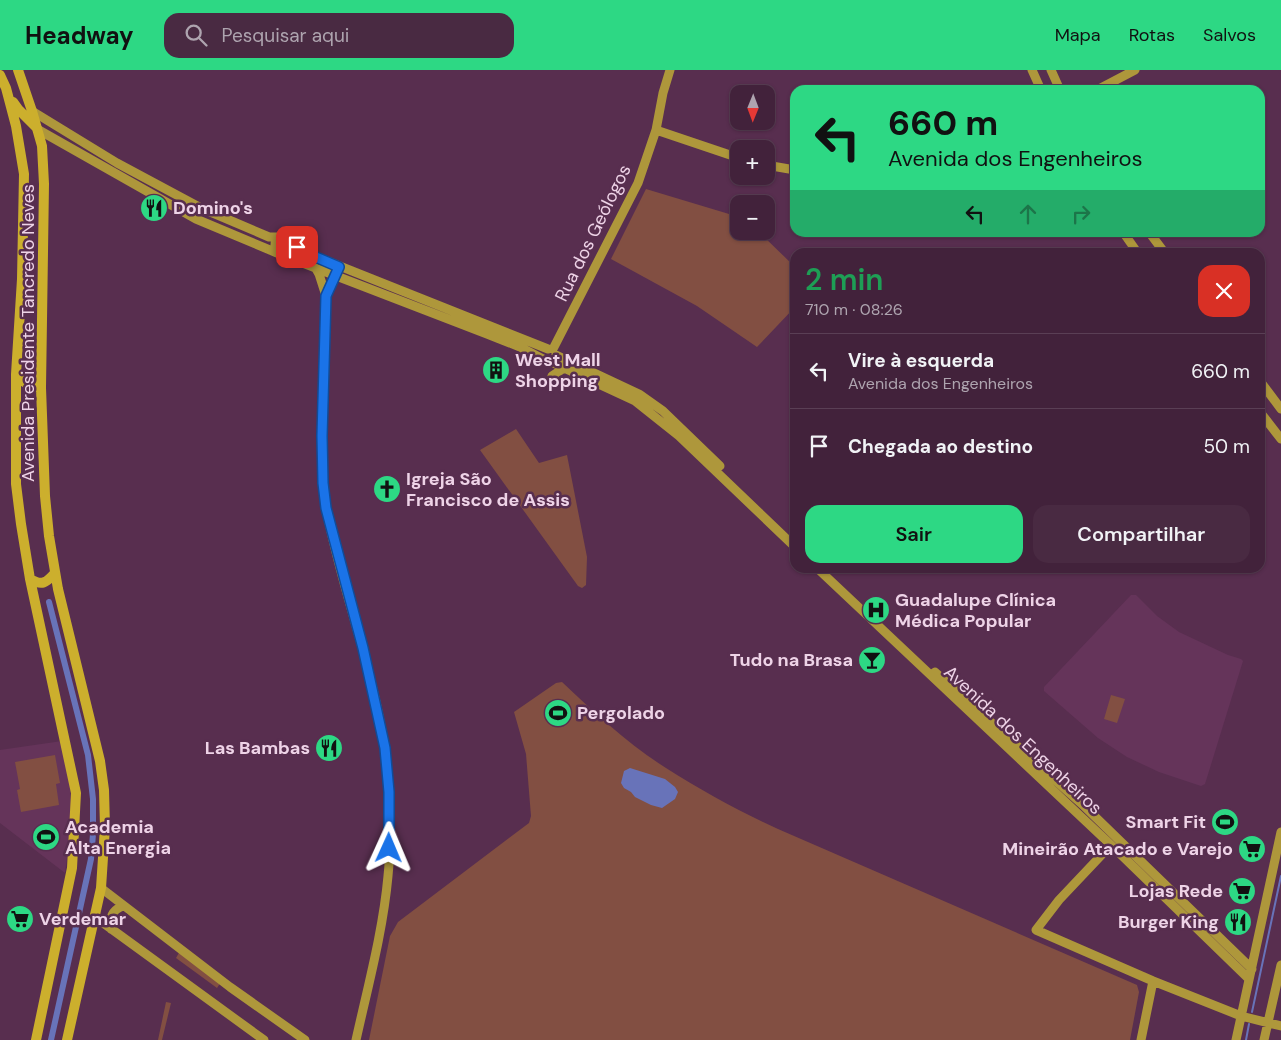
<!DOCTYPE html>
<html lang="pt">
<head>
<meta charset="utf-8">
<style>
  :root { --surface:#42223b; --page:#492a42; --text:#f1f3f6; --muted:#aea4af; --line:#5a3f55; --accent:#2dd884 }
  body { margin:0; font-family:"DM Sans",sans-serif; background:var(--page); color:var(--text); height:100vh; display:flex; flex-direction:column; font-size:19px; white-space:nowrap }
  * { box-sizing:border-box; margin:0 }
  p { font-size:16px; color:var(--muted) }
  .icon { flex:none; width:28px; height:28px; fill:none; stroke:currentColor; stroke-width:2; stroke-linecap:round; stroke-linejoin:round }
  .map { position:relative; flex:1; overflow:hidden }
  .details { position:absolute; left:790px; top:178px; width:475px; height:325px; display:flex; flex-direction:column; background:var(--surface); border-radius:15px; box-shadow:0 1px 4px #0004,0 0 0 1px var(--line) }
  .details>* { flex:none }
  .guide { position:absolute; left:790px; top:15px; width:475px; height:152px; border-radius:15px; box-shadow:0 1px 4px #0004,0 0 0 1px var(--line); background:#2dd884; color:#111; overflow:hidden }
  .needle { width:32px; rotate:181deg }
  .tools { position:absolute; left:730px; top:15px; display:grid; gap:10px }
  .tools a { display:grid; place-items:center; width:45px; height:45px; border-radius:10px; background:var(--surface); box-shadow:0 1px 4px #0004,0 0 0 1px var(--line); font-size:25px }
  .pin { position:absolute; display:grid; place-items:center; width:42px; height:42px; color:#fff; margin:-21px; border-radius:10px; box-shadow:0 2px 8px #0006 }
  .me { position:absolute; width:55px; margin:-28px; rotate:1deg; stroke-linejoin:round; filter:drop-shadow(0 0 4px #0008) }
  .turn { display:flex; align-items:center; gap:18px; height:105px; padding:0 15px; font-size:22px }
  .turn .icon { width:65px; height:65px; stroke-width:2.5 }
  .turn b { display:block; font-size:35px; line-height:42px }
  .lanes { display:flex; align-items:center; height:48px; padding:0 15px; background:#0003; justify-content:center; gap:25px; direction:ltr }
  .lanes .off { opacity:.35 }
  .round { display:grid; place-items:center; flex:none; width:52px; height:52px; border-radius:15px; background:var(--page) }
  .summary { display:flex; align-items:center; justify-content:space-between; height:85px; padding:0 15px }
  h1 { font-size:30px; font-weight:600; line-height:38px; color:#1e9e55 }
  .button { display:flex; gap:10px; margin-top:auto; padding:10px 15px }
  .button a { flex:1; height:58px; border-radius:15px; background:var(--accent); color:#111; font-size:20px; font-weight:600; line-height:58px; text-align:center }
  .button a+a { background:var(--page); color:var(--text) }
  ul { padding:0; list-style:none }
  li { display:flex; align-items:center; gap:15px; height:75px; padding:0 15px; border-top:1px solid var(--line) }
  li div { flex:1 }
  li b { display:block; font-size:19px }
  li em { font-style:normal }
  header { display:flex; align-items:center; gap:30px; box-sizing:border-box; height:70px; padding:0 25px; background:var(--accent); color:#111 }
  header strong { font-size:24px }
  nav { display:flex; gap:28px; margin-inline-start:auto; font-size:18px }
  .search { width:350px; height:45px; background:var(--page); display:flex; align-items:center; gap:12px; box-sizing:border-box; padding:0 18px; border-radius:15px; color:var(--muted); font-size:19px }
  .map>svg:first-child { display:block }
  .built { fill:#65345a }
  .green { fill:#824f42 }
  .water { fill:#6873b9 }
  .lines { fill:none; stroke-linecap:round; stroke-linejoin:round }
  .stream { stroke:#6873b9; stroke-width:2 }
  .canal { stroke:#6873b9; stroke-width:6 }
  .secondary { stroke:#ae973b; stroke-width:9 }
  .primary { stroke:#ccaf2d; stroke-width:10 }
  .route-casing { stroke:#114b97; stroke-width:12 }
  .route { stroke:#1a73e8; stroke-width:9 }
  .labels { text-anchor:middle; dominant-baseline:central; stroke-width:5; stroke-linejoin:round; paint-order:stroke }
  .poi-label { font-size:18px; font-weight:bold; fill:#eed3e7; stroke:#582e4f; text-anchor:start }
  .street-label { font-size:18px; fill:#eed3e7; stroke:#582e4f }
</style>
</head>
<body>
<header>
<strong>Headway</strong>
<div class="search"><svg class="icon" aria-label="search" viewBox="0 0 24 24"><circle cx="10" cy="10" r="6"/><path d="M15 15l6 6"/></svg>Pesquisar aqui</div>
<nav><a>Mapa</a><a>Rotas</a><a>Salvos</a></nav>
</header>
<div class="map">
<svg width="1281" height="970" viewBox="0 0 1281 970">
  <rect width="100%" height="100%" fill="#582e4f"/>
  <path class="built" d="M 1131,525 L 1136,525 L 1157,546 L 1179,562 L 1228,585 L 1241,589 L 1243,591 L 1205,714 L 1201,716 L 1159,702 L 1127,687 L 1098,668 L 1044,621 L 1044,617 Z
    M 62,671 L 69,699 L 71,732 L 70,765 L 65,803 L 0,753 L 0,680 Z"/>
  <path class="green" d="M 646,119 L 739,147 L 739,161 L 758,161 L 795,197 L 795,237 L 757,277 L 697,236 L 611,189 Z
    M 516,359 L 539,393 L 567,385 L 587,487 L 586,515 L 582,518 L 578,516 L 480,380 Z
    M 562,612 C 595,643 628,674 666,698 C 702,721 739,741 778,759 L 1137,915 L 1139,922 L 1130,970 L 369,970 L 390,866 L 398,852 L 529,753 L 531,746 L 526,684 L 514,642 L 556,613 Z
    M 1111,625 L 1125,629 L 1117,653 L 1104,649 Z
    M 55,685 L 60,713 L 56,714 L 59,735 L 21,742 L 17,720 L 20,719 L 15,692 Z
    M 180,881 L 221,912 L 217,918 L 176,888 Z
    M 166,932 L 171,933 L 162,970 L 158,970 Z"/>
  <path class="water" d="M 630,698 L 665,709 L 675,717 L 678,722 L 675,729 L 662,738 L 651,735 L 635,727 L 631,722 L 624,718 L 621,713 L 624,701 Z"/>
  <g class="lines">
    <path class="stream" d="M 1252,942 L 1281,806
      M 1246,970 L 1249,954"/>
    <path class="canal" d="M 49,532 L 88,685 L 93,729 L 93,764 L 91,789 L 51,970"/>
    <path class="secondary" d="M 1032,0 L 1041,20
      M 1051,0 L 1060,20
      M 1097,20 L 1135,0
      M 32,41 L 117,93 L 201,138 L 269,167 L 277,167
      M 37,59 L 196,149 L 277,183
      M 656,60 L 739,88
      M 766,95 L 795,100
      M 1123,162 L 1137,182
      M 1149,162 L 1164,182
      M275 175a11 11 0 1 1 22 0a11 11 0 1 1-22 0Z
      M 297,177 L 302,181 L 548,279
      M 287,187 L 487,264 L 520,277 L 545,290
      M 315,197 L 319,204 L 326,226 C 326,259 325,292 324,325 C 322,362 320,401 326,438 C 344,533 385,626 389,723 C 390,750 391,779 388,806 C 383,861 368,916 356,970
      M 553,279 L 638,113 L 656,60 L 663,23 L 670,0
      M 556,285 L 639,324 L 663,341 L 720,396
      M 551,292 L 635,331 L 679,366 L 795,477
      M 552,306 L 564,298
      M 1260,311 L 1281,339
      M 1260,342 L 1281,369
      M 817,498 L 1111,775 L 1249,909
      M 935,602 L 1084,736 L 1252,899
      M 1111,775 L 1059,830 L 1036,860 L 1153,911 L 1241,946 L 1281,956
      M 101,818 L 230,917 L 305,970
      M 95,847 L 264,970
      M 111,859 C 109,847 112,840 123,836
      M 1141,970 L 1153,911
      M 1236,970 L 1281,762
      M 1264,970 L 1281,895"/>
    <path class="primary" d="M 18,0 L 32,41 L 42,76 L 44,114 L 41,318 L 45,426 L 49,466 L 58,519 L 100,691 L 104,720 L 105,757 L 101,818 L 67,970
      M 0,5 L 6,18 L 16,56 L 24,104 L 22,209 L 16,304 L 16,414 L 21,454 L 30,509 L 76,723 L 72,798 L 36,970
      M 13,32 L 18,39 L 37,58
      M 16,304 C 24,313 29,317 41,318
      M 30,509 C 42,516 46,513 55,503"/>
  </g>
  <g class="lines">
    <g class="route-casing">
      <path id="route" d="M 297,177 L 302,181 L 339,197 L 326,226 L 322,366 L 323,413 L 326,438 L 363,578 L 385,678 L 389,722 L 389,778"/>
    </g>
    <use href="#route" class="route"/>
  </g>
  <defs>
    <g id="restaurant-disc" transform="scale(1.4375)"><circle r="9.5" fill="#2dd884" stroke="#582e4f"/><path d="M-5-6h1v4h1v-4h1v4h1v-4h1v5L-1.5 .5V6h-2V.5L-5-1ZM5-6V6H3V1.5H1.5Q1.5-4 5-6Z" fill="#111"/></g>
    <g id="building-disc" transform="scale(1.4375)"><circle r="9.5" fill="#2dd884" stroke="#582e4f"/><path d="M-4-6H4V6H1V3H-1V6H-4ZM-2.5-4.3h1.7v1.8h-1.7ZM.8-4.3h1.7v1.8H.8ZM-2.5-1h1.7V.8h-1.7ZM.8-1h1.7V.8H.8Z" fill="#111"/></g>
    <g id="church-disc" transform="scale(1.4375)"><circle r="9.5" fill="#2dd884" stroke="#582e4f"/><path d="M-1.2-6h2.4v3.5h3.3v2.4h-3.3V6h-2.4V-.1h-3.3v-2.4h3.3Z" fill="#111"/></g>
    <g id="hospital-disc" transform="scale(1.4375)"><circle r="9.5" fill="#2dd884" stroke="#582e4f"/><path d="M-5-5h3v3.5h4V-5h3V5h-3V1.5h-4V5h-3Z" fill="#111"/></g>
    <g id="bar-disc" transform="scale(1.4375)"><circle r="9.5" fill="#2dd884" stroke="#582e4f"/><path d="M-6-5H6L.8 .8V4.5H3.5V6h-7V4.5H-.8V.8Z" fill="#111"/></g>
    <g id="stadium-disc" transform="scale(1.4375)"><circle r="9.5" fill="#2dd884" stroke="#582e4f"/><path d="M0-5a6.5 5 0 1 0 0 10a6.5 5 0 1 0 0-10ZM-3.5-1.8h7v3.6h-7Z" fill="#111"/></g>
    <g id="supermarket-disc" transform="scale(1.4375)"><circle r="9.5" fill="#2dd884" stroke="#582e4f"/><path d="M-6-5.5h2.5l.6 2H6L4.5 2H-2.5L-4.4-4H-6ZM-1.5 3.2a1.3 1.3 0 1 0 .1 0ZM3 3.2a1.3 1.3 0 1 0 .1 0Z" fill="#111"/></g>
  </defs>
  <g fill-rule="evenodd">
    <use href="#restaurant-disc" x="154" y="138"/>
    <use href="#building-disc" x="496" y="300"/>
    <use href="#church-disc" x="387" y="419"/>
    <use href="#hospital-disc" x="876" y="540"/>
    <use href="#bar-disc" x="872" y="590"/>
    <use href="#stadium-disc" x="558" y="643"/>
    <use href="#restaurant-disc" x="329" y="678"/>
    <use href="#stadium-disc" x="1225" y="752"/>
    <use href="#stadium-disc" x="46" y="767"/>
    <use href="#supermarket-disc" x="1252" y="779"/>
    <use href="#supermarket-disc" x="1242" y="821"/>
    <use href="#supermarket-disc" x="20" y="849"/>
    <use href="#restaurant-disc" x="1238" y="852"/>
  </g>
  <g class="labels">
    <g class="poi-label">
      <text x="173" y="138">Domino's</text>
      <text x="515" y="290">West Mall<tspan x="515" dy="21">Shopping</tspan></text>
      <text x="406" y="409">Igreja São<tspan x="406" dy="21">Francisco de Assis</tspan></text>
      <text x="895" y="530">Guadalupe Clínica<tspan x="895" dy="21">Médica Popular</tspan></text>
      <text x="853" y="590" text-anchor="end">Tudo na Brasa</text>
      <text x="577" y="643">Pergolado</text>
      <text x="310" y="678" text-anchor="end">Las Bambas</text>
      <text x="1206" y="752" text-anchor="end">Smart Fit</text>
      <text x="65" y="757">Academia<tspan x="65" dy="21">Alta Energia</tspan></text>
      <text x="1233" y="779" text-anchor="end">Mineirão Atacado e Varejo</text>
      <text x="1223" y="821" text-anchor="end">Lojas Rede</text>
      <text x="39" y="849">Verdemar</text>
      <text x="1219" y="852" text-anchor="end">Burger King</text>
    </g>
    <g class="street-label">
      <text transform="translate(593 163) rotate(-64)">Rua dos Geólogos</text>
      <text transform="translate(28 263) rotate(-90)">Avenida Presidente Tancredo Neves</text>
      <text transform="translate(1023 670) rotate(43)">Avenida dos Engenheiros</text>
    </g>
  </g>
</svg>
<div class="tools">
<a><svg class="needle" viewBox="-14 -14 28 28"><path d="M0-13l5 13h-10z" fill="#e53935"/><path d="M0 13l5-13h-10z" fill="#aea4af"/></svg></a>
<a>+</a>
<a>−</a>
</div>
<div class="pin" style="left:297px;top:177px;background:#d93025"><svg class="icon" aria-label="arrive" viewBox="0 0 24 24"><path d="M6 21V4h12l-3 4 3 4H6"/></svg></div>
<svg class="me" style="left:389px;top:778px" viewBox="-20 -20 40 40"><path d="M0-17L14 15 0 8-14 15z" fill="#1a73e8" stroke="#fff" stroke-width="4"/></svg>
<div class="guide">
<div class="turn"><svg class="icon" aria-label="left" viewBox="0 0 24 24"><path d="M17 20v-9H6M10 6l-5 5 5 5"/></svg><div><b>660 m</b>Avenida dos Engenheiros</div></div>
<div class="lanes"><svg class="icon" aria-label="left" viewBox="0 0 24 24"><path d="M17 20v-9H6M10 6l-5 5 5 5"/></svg><svg class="icon off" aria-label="ahead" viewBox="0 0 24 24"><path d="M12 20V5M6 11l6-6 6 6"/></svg><svg class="icon off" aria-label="right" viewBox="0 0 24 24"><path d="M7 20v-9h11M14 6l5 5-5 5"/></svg></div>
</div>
<section class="details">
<div class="summary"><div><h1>2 min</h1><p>710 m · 08:26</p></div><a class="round" style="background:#d93025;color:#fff"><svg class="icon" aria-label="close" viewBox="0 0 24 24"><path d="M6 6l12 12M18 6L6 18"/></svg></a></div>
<ul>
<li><svg class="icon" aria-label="left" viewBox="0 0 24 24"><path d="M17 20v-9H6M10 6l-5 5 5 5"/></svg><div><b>Vire à esquerda</b><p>Avenida dos Engenheiros</p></div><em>660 m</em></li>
<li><svg class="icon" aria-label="arrive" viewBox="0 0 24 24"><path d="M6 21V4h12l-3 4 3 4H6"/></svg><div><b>Chegada ao destino</b></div><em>50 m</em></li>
</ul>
<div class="button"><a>Sair</a><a>Compartilhar</a></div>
</section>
</div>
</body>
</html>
